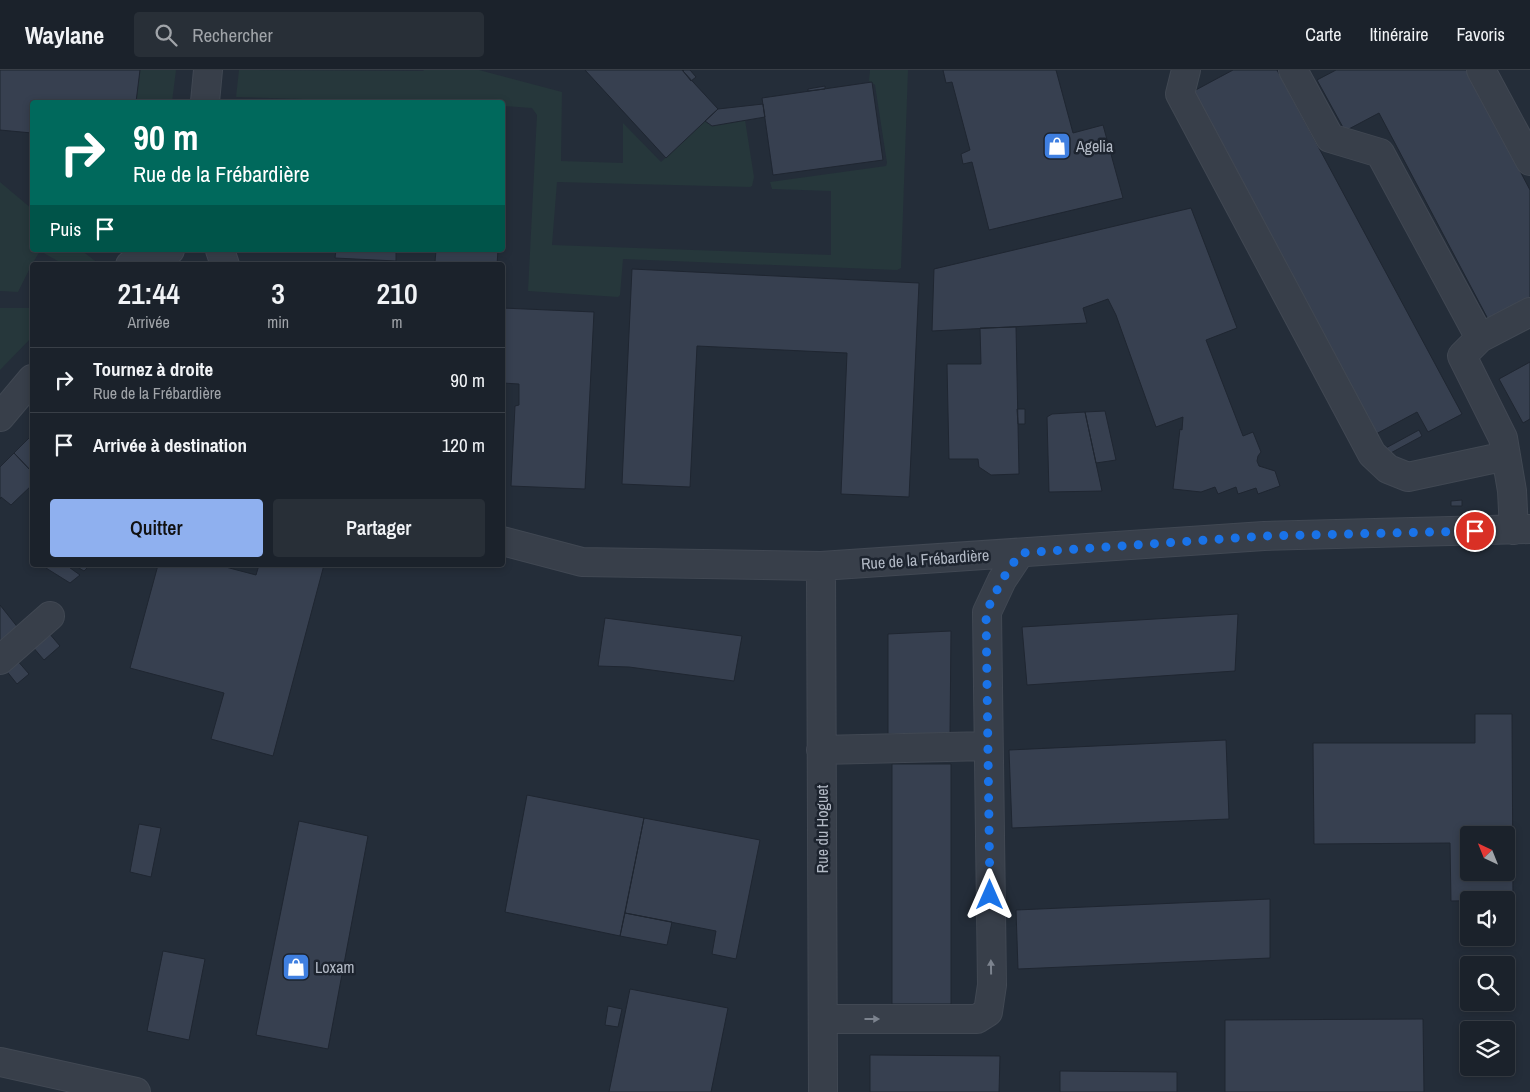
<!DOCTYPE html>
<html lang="fr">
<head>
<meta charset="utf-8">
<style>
  :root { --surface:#1b222b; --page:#282f37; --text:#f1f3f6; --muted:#a0a4a9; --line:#393f47; --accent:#8fb0ef }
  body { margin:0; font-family:"Archivo Narrow",sans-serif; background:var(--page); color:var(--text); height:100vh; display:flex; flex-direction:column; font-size:19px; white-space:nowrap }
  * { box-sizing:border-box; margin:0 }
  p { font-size:16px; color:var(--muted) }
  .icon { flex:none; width:28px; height:28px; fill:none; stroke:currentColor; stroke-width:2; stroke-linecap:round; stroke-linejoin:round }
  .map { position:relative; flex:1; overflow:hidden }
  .details { position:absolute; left:30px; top:192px; width:475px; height:305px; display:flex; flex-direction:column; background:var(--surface); border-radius:5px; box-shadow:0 2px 8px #0003,0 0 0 1px var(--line) }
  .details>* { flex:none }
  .hud { position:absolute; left:30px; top:30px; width:475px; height:152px; border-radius:5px; box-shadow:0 2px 8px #0003,0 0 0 1px var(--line); background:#00695c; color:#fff; overflow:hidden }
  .needle { width:32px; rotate:317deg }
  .buttons { position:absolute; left:1460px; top:756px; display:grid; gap:10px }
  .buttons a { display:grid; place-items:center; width:55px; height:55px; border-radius:5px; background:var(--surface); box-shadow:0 2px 8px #0003,0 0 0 1px var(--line); font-size:25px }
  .pin { position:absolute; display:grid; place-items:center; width:42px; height:42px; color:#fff; margin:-21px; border:2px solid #fff; border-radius:50%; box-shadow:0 1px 5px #0007 }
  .me { position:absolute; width:55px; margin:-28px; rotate:0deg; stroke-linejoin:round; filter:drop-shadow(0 0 4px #0008) }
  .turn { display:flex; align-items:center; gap:18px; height:105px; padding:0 20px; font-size:22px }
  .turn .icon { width:65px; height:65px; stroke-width:2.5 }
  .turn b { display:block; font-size:35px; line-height:42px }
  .then { display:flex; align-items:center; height:48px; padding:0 20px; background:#0003; gap:10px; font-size:19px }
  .eta { display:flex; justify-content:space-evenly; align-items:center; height:85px; text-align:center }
  .eta b { font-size:30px; font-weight:600; line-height:35px }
  .cta { display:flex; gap:10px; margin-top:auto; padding:10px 20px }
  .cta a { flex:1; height:58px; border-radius:5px; background:var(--accent); color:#111; font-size:20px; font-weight:600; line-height:58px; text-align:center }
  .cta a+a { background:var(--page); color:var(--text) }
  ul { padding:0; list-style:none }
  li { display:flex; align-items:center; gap:15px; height:65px; padding:0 20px; border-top:1px solid var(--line) }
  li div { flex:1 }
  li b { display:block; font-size:19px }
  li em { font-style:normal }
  header { display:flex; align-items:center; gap:30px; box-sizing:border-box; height:70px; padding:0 25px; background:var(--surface); border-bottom:1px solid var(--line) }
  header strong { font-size:24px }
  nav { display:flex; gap:28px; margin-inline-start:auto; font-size:18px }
  .search { width:350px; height:45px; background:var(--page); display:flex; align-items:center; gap:12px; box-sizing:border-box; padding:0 18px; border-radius:5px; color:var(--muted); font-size:19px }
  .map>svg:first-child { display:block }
  .green { fill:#26373b }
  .building { fill:#374050; stroke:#1f2631; fill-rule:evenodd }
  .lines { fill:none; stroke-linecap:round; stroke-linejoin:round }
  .minor-casing { stroke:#414853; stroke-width:30 }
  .minor { stroke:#383f4a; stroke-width:28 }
  .oneway { fill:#7c838e }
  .route { stroke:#1a73e8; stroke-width:9; stroke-dasharray:0 16.2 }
  .labels { text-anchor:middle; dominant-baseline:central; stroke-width:5; stroke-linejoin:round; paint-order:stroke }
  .poi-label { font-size:16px; fill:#b3bac6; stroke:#1d242f; text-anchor:start }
  .street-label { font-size:16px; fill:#b3bac6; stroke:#1d242f }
</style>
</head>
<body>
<header>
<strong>Waylane</strong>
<div class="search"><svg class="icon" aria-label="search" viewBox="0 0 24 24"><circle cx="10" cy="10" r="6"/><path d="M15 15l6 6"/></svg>Rechercher</div>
<nav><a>Carte</a><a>Itinéraire</a><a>Favoris</a></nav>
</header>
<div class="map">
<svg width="1530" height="1022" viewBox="0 0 1530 1022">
  <rect width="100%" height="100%" fill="#242d39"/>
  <path class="green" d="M 140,0 L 176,0 L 172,32 L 136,32 Z
    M 239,0 L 423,1 L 424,0 L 479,0 L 562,22 L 561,91 L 623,93 L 623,53 L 661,92 L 705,51 L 712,56 L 745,50 L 754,107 L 752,116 L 750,117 L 557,112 L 552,175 L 831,185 L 831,121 L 772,119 L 770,112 L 886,96 L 887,93 L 875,15 L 869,11 L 870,0 L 908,0 L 901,198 L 897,200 L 623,189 L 620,225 L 618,227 L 528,221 L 537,45 L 532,38 L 503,36 L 502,32 L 399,32 L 236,27 Z
    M 0,112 L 32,139 L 32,180 L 81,180 L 99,194 L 84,191 L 81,195 L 65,195 L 40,181 L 31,196 L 18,222 L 0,221 Z
    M 0,238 L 32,238 L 32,267 L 0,300 Z"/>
  <path class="building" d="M 0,0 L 140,0 L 136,32 L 32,32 L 32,63 L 0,60 Z
    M 585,0 L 682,0 L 718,39 L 666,88 Z
    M 684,0 L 690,0 L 696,7 L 691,11 L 683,1 Z
    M 943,0 L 1056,0 L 1073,63 L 1103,55 L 1123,128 L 989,160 L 972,92 L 963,94 L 961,84 L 970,80 L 952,12 L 946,13 Z
    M 1233,0 L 1277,0 L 1462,344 L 1428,362 L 1417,342 L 1376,364 L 1192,22 Z
    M 1336,0 L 1467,0 L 1530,120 L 1530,229 L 1489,251 L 1379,43 L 1345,61 L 1317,10 Z
    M 872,12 L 883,90 L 773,105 L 762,28 Z
    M 825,16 L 825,19 L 808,21 L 808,19 Z
    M 763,34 L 765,47 L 712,56 L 705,51 L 718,39 Z
    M 1191,138 L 1237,258 L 1206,270 L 1243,366 L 1253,362 L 1261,382 L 1258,386 L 1257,391 L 1259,396 L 1275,401 L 1280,416 L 1258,424 L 1256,418 L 1238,424 L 1236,417 L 1218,424 L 1215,417 L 1201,422 L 1173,419 L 1180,359 L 1182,360 L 1183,347 L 1156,357 L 1116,245 L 1108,229 L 1083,238 L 1087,253 L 932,261 L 934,199 Z
    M 336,180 L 396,180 L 396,191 L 335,188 Z
    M 436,180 L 498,180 L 497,195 L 435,192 Z
    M 632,199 L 919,213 L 909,427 L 841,424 L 847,283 L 697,276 L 690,417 L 622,414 Z
    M 502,238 L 594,242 L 585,419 L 511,416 L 515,336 L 519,335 L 519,314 L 502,313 Z
    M 1016,257 L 1019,404 L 991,405 L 979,397 L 978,389 L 949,389 L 947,294 L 981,294 L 980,258 Z
    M 1530,292 L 1530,349 L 1523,353 L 1499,309 Z
    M 1017,339 L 1025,339 L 1025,354 L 1018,354 Z
    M 1105,341 L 1116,390 L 1096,393 L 1085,342 Z
    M 1085,342 L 1102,421 L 1049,422 L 1047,347 L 1052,344 Z
    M 1419,360 L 1422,366 L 1387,385 L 1384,379 Z
    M 32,365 L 32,402 L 14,383 Z
    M 14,383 L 32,402 L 32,415 L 11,435 L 1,427 L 0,429 L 0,397 Z
    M 1462,430 L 1462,436 L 1451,436 L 1451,431 Z
    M 48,495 L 66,495 L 80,505 L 70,513 L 46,498 Z
    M 74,495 L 90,495 L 84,501 Z
    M 158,495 L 218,495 L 256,505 L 259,495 L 324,495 L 273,686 L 211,669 L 224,623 L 130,598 Z
    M 0,535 L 19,559 L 0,574 Z
    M 1238,544 L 1235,601 L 1027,615 L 1022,557 Z
    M 605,548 L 742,566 L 734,611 L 629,597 L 598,596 Z
    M 951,561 L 950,664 L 888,664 L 888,564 Z
    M 48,562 L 60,576 L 44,590 L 32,576 Z
    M 16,589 L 29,604 L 17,614 L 5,599 Z
    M 1475,644 L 1512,644 L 1513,830 L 1451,831 L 1450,773 L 1314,774 L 1313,673 L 1475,673 ZM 1469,765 L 1506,765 L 1506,802 L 1469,802 Z
    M 1226,670 L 1229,749 L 1012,758 L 1009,680 Z
    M 892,694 L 951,694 L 951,934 L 892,934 Z
    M 527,725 L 644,748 L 620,866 L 505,842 Z
    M 644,748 L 760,770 L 736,889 L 712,884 L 716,861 L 625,843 Z
    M 299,751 L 368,766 L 328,979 L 256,965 Z
    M 139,754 L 161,758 L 151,807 L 130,802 Z
    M 1270,829 L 1270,888 L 1018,899 L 1016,840 Z
    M 625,843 L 672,852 L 667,875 L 620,866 Z
    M 163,881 L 205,889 L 189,970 L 147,961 Z
    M 630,919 L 728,938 L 711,1022 L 609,1022 Z
    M 608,936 L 622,939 L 618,957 L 605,955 Z
    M 1423,949 L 1424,1022 L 1225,1022 L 1225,950 Z
    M 870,985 L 1000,986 L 999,1022 L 870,1022 Z
    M 1060,1001 L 1177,1002 L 1177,1022 L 1060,1022 Z"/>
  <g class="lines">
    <g class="minor-casing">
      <path id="minor" d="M 1186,0 L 1180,24 L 1372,384 L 1388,399 L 1408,407 L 1506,386
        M 1293,0 L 1330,68 L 1380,83 L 1480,268
        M 1481,0 L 1530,91
        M 205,32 L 208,0
        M 220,180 L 225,195
        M 130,195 L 170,180
        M 0,347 L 32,309
        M 1514,460 L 1512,421 L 1503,368 L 1462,286 L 1480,268 L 1530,242
        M 502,471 L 582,492 L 821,496 L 1264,466 L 1530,459
        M 821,496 L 823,1022
        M 0,590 L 50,546
        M 821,680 L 988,676
        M 823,949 L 977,949 L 988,942 L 992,915 L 987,542 L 1002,510 L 1020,483
        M 0,992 L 136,1022"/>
    </g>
    <use href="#minor" class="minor"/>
  </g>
  <defs><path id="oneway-solid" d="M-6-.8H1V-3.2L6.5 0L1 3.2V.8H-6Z" transform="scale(1.25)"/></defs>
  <g class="oneway">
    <use href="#oneway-solid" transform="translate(991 897) rotate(-91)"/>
    <use href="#oneway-solid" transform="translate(872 949)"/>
  </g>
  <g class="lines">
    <path class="route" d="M 990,825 L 986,542 L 1002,510 L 1020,483 L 1264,466 L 1475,461"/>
  </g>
  <defs>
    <g id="shop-square" transform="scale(1.4375)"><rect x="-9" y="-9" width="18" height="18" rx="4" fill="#3f7fe0" stroke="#1d242f"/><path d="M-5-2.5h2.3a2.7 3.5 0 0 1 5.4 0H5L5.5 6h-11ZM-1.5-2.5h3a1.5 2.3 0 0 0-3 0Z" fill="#fff"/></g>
  </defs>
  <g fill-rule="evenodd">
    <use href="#shop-square" x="1057" y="76"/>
    <use href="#shop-square" x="296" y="897"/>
  </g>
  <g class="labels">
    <g class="poi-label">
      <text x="1076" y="76">Agelia</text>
      <text x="315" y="897">Loxam</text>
    </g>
    <g class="street-label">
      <text transform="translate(925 489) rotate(-4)">Rue de la Frébardière</text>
      <text transform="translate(822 759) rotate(-90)">Rue du Hoguet</text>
    </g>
  </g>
</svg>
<div class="buttons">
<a><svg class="needle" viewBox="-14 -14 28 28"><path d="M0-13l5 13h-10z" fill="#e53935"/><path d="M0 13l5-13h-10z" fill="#a0a4a9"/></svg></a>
<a><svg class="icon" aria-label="sound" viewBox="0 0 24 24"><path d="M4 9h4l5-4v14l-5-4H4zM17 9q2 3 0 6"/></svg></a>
<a><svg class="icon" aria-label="search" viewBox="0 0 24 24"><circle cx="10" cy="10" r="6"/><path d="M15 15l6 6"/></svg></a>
<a><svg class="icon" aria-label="layers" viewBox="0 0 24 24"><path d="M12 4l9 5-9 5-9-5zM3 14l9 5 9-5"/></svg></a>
</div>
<div class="pin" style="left:1475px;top:461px;background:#d93025"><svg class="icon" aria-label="arrive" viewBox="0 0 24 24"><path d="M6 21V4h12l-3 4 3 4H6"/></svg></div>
<svg class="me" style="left:990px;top:825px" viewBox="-20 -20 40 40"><path d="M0-17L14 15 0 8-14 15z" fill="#1a73e8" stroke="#fff" stroke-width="4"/></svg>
<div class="hud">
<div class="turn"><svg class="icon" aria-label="right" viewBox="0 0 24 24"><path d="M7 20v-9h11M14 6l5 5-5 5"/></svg><div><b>90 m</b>Rue de la Frébardière</div></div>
<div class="then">Puis<svg class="icon" aria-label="arrive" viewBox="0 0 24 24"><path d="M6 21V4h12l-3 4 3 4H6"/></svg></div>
</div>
<section class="details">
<div class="eta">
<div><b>21:44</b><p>Arrivée</p></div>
<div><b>3</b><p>min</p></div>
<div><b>210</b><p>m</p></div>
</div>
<ul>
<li><svg class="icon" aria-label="right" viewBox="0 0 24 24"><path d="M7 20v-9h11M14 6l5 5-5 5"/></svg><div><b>Tournez à droite</b><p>Rue de la Frébardière</p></div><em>90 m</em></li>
<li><svg class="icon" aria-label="arrive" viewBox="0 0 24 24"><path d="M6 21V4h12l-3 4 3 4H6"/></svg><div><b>Arrivée à destination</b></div><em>120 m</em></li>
</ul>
<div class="cta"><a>Quitter</a><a>Partager</a></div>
</section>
</div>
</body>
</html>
